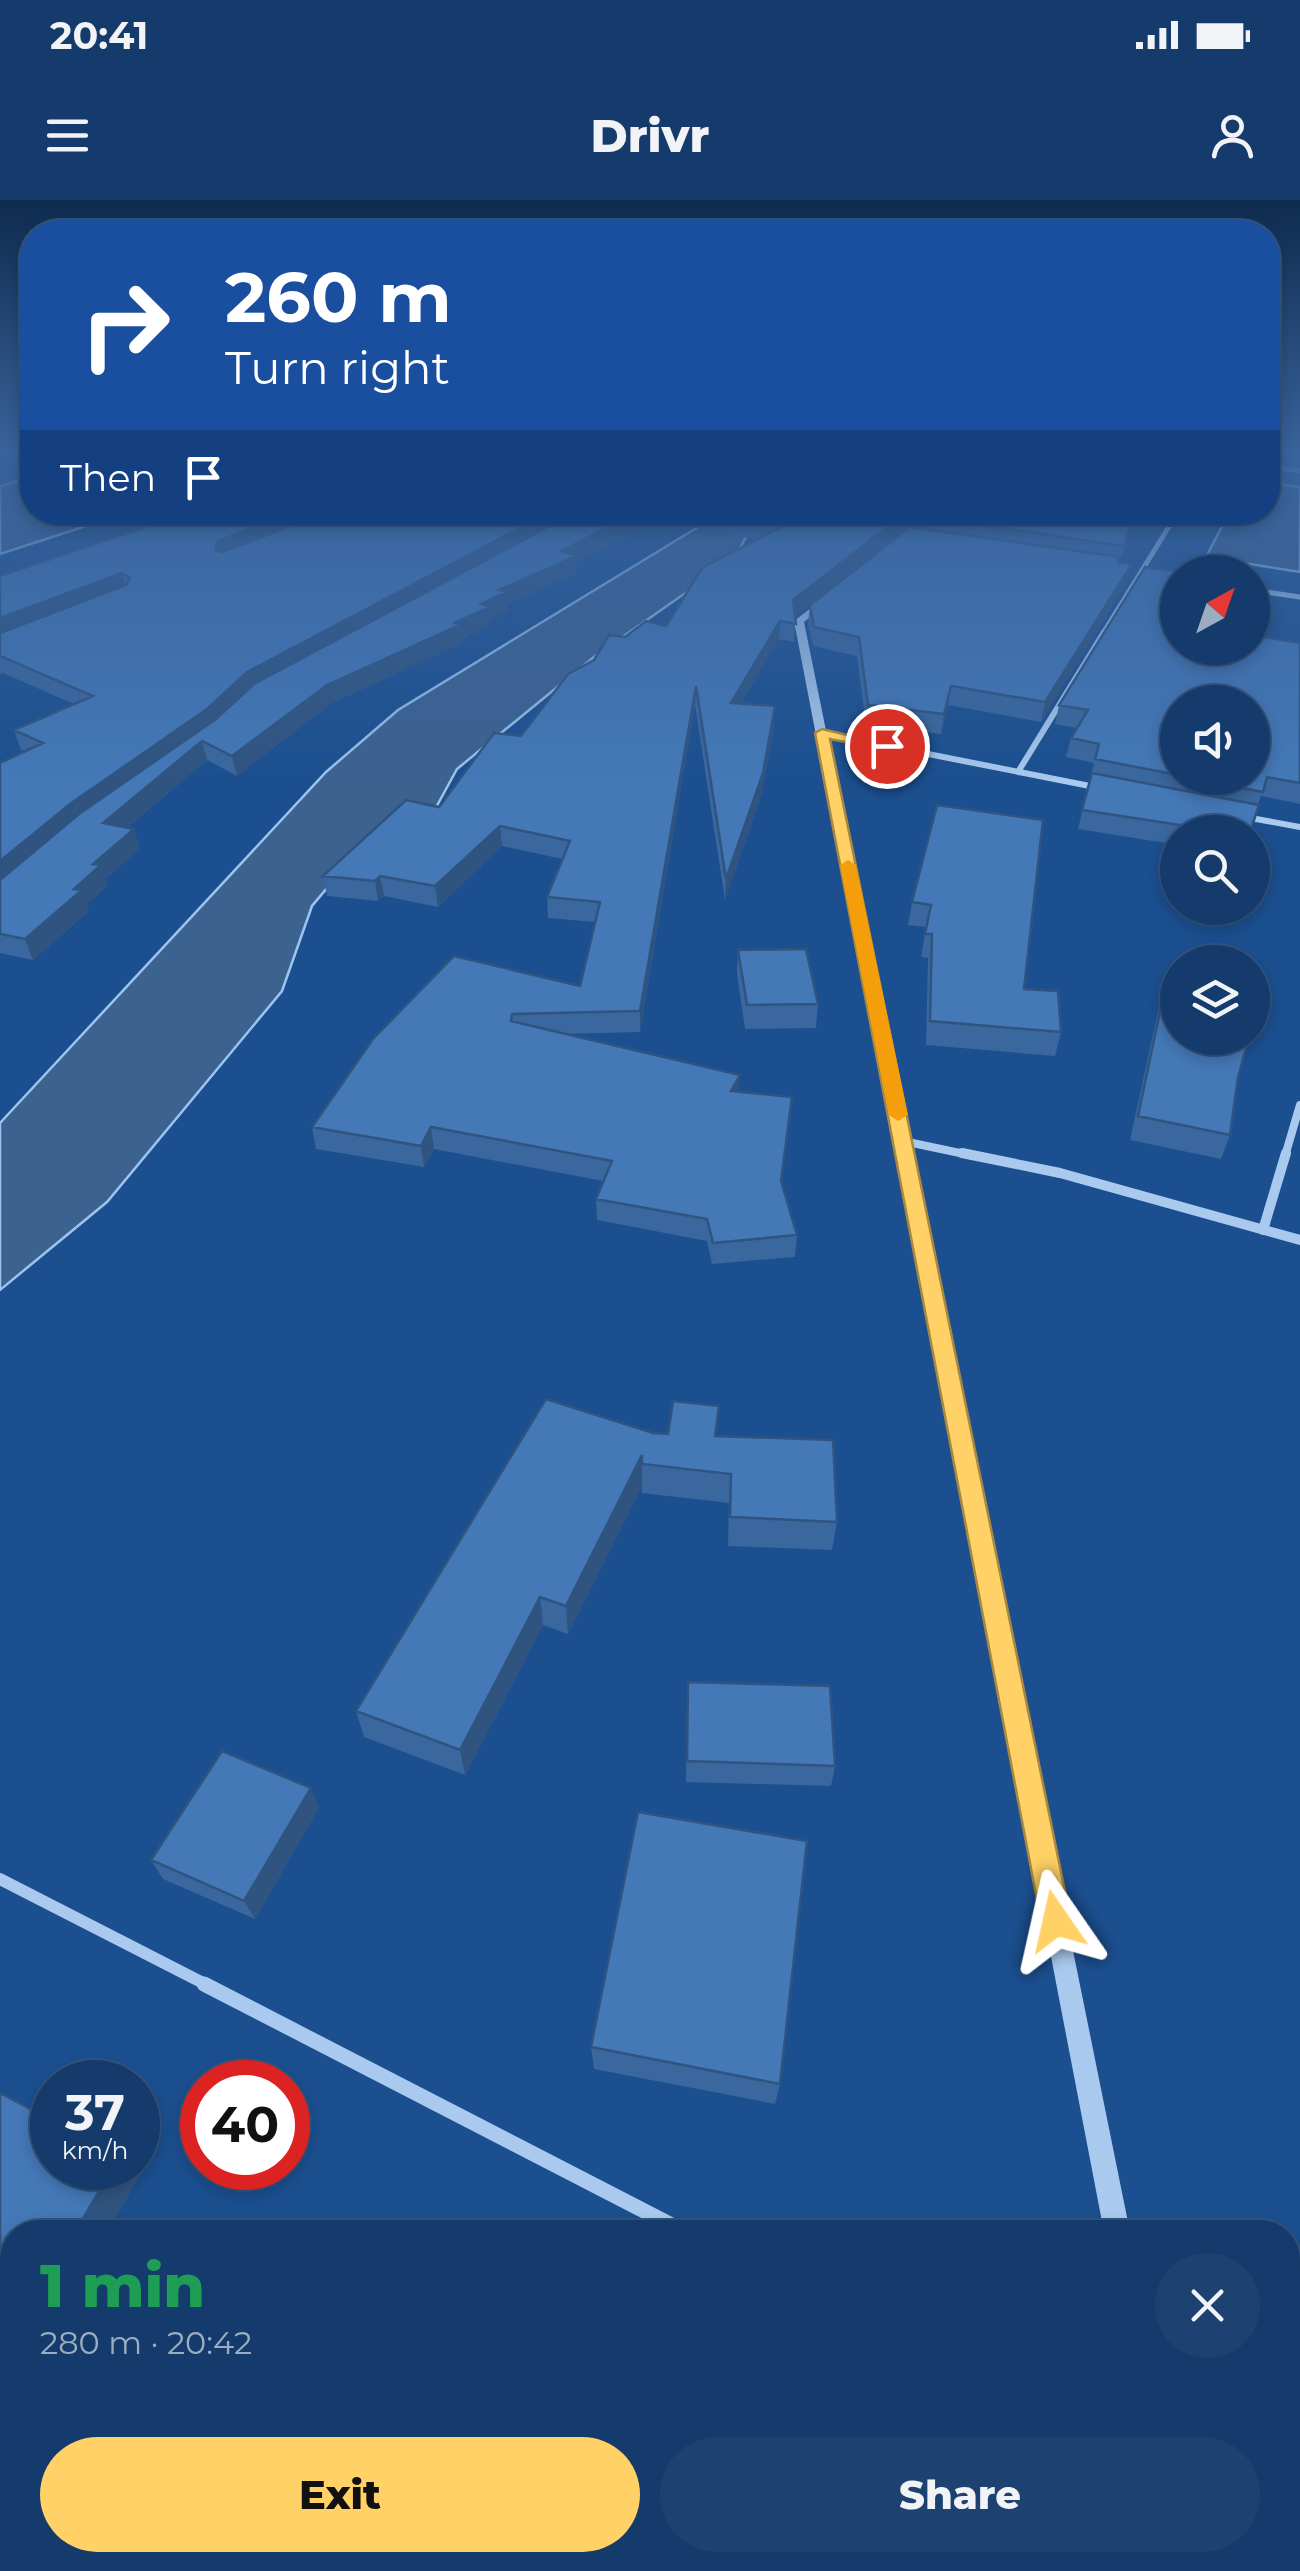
<!DOCTYPE html>
<html lang="en">
<head>
<meta charset="utf-8">
<style>
  :root { --surface:#143b6b; --page:#1d4271; --text:#f1f3f6; --muted:#9dadc1; --line:#33557e; --accent:#ffd166 }
  body { margin:0; font-family:Montserrat,sans-serif; background:var(--page); color:var(--text); height:100vh; display:flex; flex-direction:column; font-size:38px; white-space:nowrap }
  * { box-sizing:border-box; margin:0 }
  p { font-size:32px; color:var(--muted) }
  .icon { flex:none; width:55px; height:55px; fill:none; stroke:currentColor; stroke-width:2; stroke-linecap:round; stroke-linejoin:round }
  .map { position:relative; flex:1; overflow:hidden }
  .drawer { position:absolute; left:0px; top:2020px; width:1300px; height:352px; display:flex; flex-direction:column; background:var(--surface); border-radius:40px 40px 0 0; box-shadow:0 5px 15px #0003,0 0 0 2px var(--line) }
  .drawer>* { flex:none }
  .banner { position:absolute; left:20px; top:20px; width:1260px; height:305px; border-radius:40px; box-shadow:0 5px 15px #0003,0 0 0 2px var(--line); background:#1a4fa0; color:#fff; overflow:hidden }
  .needle { width:65px; rotate:40deg }
  .controls { position:absolute; left:1160px; top:355px; display:grid; gap:20px }
  .controls a { display:grid; place-items:center; width:110px; height:110px; border-radius:50%; background:var(--surface); box-shadow:0 5px 15px #0003,0 0 0 2px var(--line); font-size:50px }
  .speed { position:absolute; left:30px; top:1860px; display:flex; gap:20px; font-size:50px; font-weight:700; text-align:center }
  .speed>* { display:grid; place-content:center; width:130px; height:130px; border-radius:50%; background:var(--surface); box-shadow:0 5px 15px #0003,0 0 0 2px var(--line); line-height:1 }
  .speed small { font-size:25px; font-weight:400 }
  .speed .limit { border:15px solid #d22; background:#fff; color:#111 }
  .pin { position:absolute; display:grid; place-items:center; width:85px; height:85px; color:#fff; margin:-42px; border:5px solid #fff; border-radius:50%; box-shadow:0 2px 10px #0007 }
  .me { position:absolute; width:110px; margin:-55px; rotate:349deg; stroke-linejoin:round; filter:drop-shadow(0 0 8px #0008) }
  .turn { display:flex; align-items:center; gap:35px; height:210px; padding:0 40px; font-size:45px }
  .turn .icon { width:130px; height:130px; stroke-width:2.5 }
  .turn b { display:block; font-size:70px; line-height:85px }
  .then { display:flex; align-items:center; height:95px; padding:0 40px; background:#0003; gap:20px; font-size:38px }
  .round { display:grid; place-items:center; flex:none; width:105px; height:105px; border-radius:52px; background:var(--page) }
  .overview { display:flex; align-items:center; justify-content:space-between; height:170px; padding:0 40px }
  h1 { font-size:60px; font-weight:800; line-height:75px; color:#1e9e55 }
  .action { display:flex; gap:20px; margin-top:auto; padding:20px 40px }
  .action a { flex:1; height:115px; border-radius:60px; background:var(--accent); color:#111; font-size:40px; font-weight:800; line-height:115px; text-align:center }
  .action a+a { background:var(--page); color:var(--text) }
  .status { display:flex; justify-content:space-between; align-items:center; height:70px; padding:0 50px; background:var(--surface); direction:ltr }
  .status svg { height:28px; fill:currentColor }
  header { display:flex; justify-content:space-between; align-items:center; height:130px; padding:0 40px; background:var(--surface); font-size:45px; font-weight:800 }
  .map>svg:first-child { display:block }
  .water { fill:#3c6290; stroke:#9cc4f0; stroke-width:2.5 }
  .lines { fill:none; stroke-linecap:round; stroke-linejoin:round }
  .minor-far5 { stroke:#a9c9ee; stroke-width:5 }
  .minor-far4 { stroke:#a9c9ee; stroke-width:6 }
  .minor-far3 { stroke:#a9c9ee; stroke-width:8 }
  .minor-far2 { stroke:#a9c9ee; stroke-width:10 }
  .minor-far1 { stroke:#a9c9ee; stroke-width:12 }
  .minor { stroke:#a9c9ee; stroke-width:15 }
  .tertiary { fill:#a9c9ee; fill-rule:evenodd }
  .wall { fill:#3a679d; fill-rule:evenodd }
  .shaded-wall { fill:#305480 }
  .building { fill:#4478b7; stroke:#305480; stroke-width:2.5 }
  .route { fill:#ffd166; stroke:#a68842; stroke-width:2.5 }
  .slow { fill:#f59e0b }
</style>
</head>
<body>
<div class="status"><b>20:41</b><svg viewBox="0 0 49 12"><path d="M0 12V9h3v3zM5 12V6h3v6zM10 12V3h3v9zM15 12V0h3v12zM26 1h20v11H26zM47 4h2v5h-2z"/></svg></div>
<header><svg class="icon" aria-label="menu" viewBox="0 0 24 24"><path d="M4 6h16M4 12h16M4 18h16"/></svg>Drivr<svg class="icon" aria-label="person" viewBox="0 0 24 24"><circle cx="12" cy="8" r="4"/><path d="M4 21q1-7 8-7t8 7"/></svg></header>
<div class="map">
<svg width="1300" height="2371" viewBox="0 0 1300 2371">
  <rect width="100%" height="100%" fill="#1b4f8f"/>
  <path class="water" d="M 32,277 L 32,312 L 126,313 L 0,354 L 0,286 Z
    M 1268,283 L 1300,287 L 1300,372 L 1206,357 L 1229,313 L 1268,312 Z
    M 721,313 L 762,326 L 745,339 L 734,359 L 594,457 L 457,569 L 433,613 L 381,624 L 312,706 L 282,791 L 107,1002 L 0,1090 L 0,923 L 326,572 L 398,510 Z"/>
  <g class="lines">
    <path class="minor-far5" d="M 1268,266 L 1300,271
      M 1252,390 L 1300,397
      M 1102,435 L 1178,312"/>
    <path class="minor-far4" d="M 822,533 L 1100,588
      M 1018,572 L 1104,432
      M 1245,617 L 1300,627"/>
    <path class="minor-far3" d="M 903,941 L 974,956
      M 1285,956 L 1300,905"/>
    <path class="minor-far2" d="M 962,953 L 1060,973 L 1300,1040
      M 1263,1030 L 1286,953"/>
    <path class="minor-far1" d="M 0,1679 L 209,1786"/>
    <path class="minor" d="M 204,1784 L 685,2032
      M 1288,2340 L 1300,2346"/>
    <path class="tertiary" d="M 828,395 L 831,400 L 804,422 L 1130,2032 L 1104,2032 L 794,421 Z
      M 1166,2360 L 1196,2360 L 1199,2371 L 1169,2371 Z"/>
  </g>
  <path class="wall" d="M 1268,251 L 1300,251 L 1300,260 L 1268,255 Z
    M 191,312 L 926,312 L 795,416 L 794,442 L 779,439 L 741,503 L 774,525 L 762,593 L 725,700 L 695,505 L 640,832 L 565,834 L 739,892 L 790,919 L 781,983 L 797,1035 L 795,1057 L 712,1064 L 707,1041 L 597,1020 L 596,999 L 603,981 L 434,949 L 424,967 L 316,949 L 312,927 L 373,839 L 580,786 L 595,722 L 548,718 L 547,697 L 562,659 L 502,646 L 438,707 L 384,696 L 378,701 L 327,696 L 323,676 L 439,607 L 521,536 L 594,460 L 625,437 L 666,426 L 756,340 L 657,320 L 576,361 L 576,373 L 508,404 L 508,410 L 490,419 L 490,425 L 462,439 L 462,443 L 330,504 L 237,576 L 207,560 L 127,628 L 140,649 L 105,679 L 107,686 L 86,705 L 89,711 L 33,760 L 0,753 L 0,563 L 25,551 L 21,550 L 14,530 L 74,504 L 3,473 L 0,474 L 0,376 ZM 537,323 L 550,326 L 538,333 Z
    M 924,317 L 1132,322 L 1120,362 L 1127,382 L 1041,522 L 948,505 L 941,534 L 866,525 L 857,456 L 813,446 L 808,424 L 810,405 L 922,329 Z
    M 1300,443 L 1300,604 L 1261,596 L 1250,632 L 1178,632 L 1178,645 L 1078,629 L 1094,563 L 1066,557 L 1071,538 L 1077,528 L 1055,524 L 1059,505 L 1178,448 ZM 1178,502 L 1252,578 L 1178,578 Z
    M 937,605 L 1024,789 L 1061,832 L 1055,856 L 926,845 L 928,758 L 921,757 L 926,727 L 908,725 L 912,702 Z
    M 738,750 L 818,804 L 816,828 L 745,829 L 737,774 Z
    M 1167,778 L 1238,877 L 1230,935 L 1221,959 L 1130,940 L 1160,802 Z
    M 653,1233 L 717,1236 L 837,1322 L 832,1350 L 728,1346 L 729,1303 L 642,1293 L 642,1286 L 568,1434 L 543,1425 L 465,1575 L 364,1537 L 356,1511 Z
    M 687,1503 L 835,1566 L 831,1586 L 686,1582 Z
    M 319,1607 L 255,1719 L 163,1679 L 151,1660 Z
    M 591,1847 L 780,1884 L 775,1904 L 594,1869 Z"/>
  <path class="shaded-wall" d="M 294,312 L 340,312 L 222,358 L 215,350 L 218,341 Z
    M 553,312 L 581,312 L 554,327 Z
    M 638,312 L 657,312 L 657,320 L 576,361 L 576,373 L 508,404 L 508,410 L 490,419 L 490,425 L 462,439 L 462,443 L 330,504 L 237,576 L 232,556 L 327,485 L 455,423 L 499,390 L 561,351 Z
    M 907,312 L 926,312 L 792,418 L 793,400 Z
    M 1134,312 L 1139,312 L 1132,322 L 1120,363 Z
    M 537,319 L 538,336 L 251,491 L 0,687 L 0,661 L 70,604 L 247,472 Z
    M 1132,364 L 1127,382 L 1041,522 L 1045,502 Z
    M 122,373 L 127,391 L 0,439 L 0,418 Z
    M 780,421 L 779,439 L 730,522 L 731,503 Z
    M 696,486 L 695,505 L 640,832 L 640,811 Z
    M 951,486 L 948,505 L 941,534 L 944,514 Z
    M 775,506 L 774,525 L 762,593 L 725,700 L 726,679 Z
    M 202,541 L 207,560 L 109,643 L 103,623 Z
    M 500,626 L 502,646 L 438,707 L 435,686 Z
    M 134,629 L 140,649 L 105,679 L 107,686 L 86,705 L 89,711 L 33,760 L 25,739 L 74,689 L 93,664 Z
    M 380,676 L 384,696 L 378,701 L 375,681 Z
    M 740,875 L 738,896 L 731,891 Z
    M 431,927 L 434,949 L 424,967 L 421,946 Z
    M 642,1255 L 642,1286 L 568,1434 L 566,1406 Z
    M 540,1397 L 543,1425 L 465,1575 L 460,1550 Z
    M 311,1588 L 319,1607 L 255,1719 L 244,1701 Z
    M 113,1968 L 136,1968 L 142,1972 L 108,2032 L 75,2032 Z
    M 12,2139 L 12,2154 L 6,2151 Z"/>
  <path class="building" d="M 191,312 L 294,312 L 218,341 L 215,350 L 223,352 L 328,312 L 514,312 L 537,319 L 247,472 L 207,509 L 70,604 L 0,661 L 0,563 L 43,543 L 14,530 L 93,496 L 0,456 L 0,433 L 126,385 L 130,378 L 122,373 L 0,418 L 0,376 Z
    M 576,312 L 638,312 L 561,351 L 576,356 L 499,390 L 507,392 L 481,404 L 489,407 L 455,423 L 460,425 L 327,485 L 232,556 L 202,541 L 103,623 L 134,629 L 93,664 L 101,665 L 74,689 L 82,690 L 25,739 L 0,734 L 0,680 L 79,614 L 216,519 L 254,484 Z
    M 704,312 L 907,312 L 793,400 L 796,424 L 780,421 L 731,503 L 775,506 L 763,573 L 726,679 L 696,486 L 640,811 L 512,814 L 511,821 L 740,875 L 731,891 L 792,897 L 781,981 L 797,1035 L 713,1043 L 707,1019 L 596,999 L 612,961 L 431,927 L 421,946 L 312,927 L 373,839 L 454,756 L 580,786 L 600,702 L 547,697 L 570,641 L 500,626 L 435,686 L 380,676 L 375,681 L 323,676 L 406,600 L 439,607 L 494,533 L 521,536 L 568,474 L 594,460 L 609,435 L 625,437 L 646,421 L 666,426 L 702,368 L 781,327 Z
    M 929,312 L 1134,312 L 1124,346 L 924,317 Z
    M 910,327 L 1120,357 L 1118,362 L 1132,364 L 1045,502 L 951,486 L 944,514 L 868,505 L 859,437 L 814,427 L 810,405 Z
    M 1145,367 L 1181,372 L 1178,372 L 1178,448 L 1252,448 L 1252,435 L 1300,443 L 1300,583 L 1267,577 L 1263,592 L 1189,578 L 1252,578 L 1252,502 L 1178,502 L 1178,575 L 1095,559 L 1099,544 L 1071,538 L 1088,510 L 1059,505 Z
    M 1092,573 L 1259,605 L 1250,632 L 1191,632 L 1193,627 L 1082,610 Z
    M 937,605 L 1043,620 L 1024,789 L 1058,791 L 1061,832 L 930,821 L 932,734 L 925,734 L 931,705 L 912,702 Z
    M 806,749 L 818,804 L 747,805 L 738,750 Z
    M 1167,778 L 1178,780 L 1178,838 L 1249,838 L 1238,877 L 1230,935 L 1138,916 Z
    M 1252,797 L 1260,798 L 1252,826 Z
    M 546,1199 L 653,1233 L 668,1234 L 673,1201 L 719,1206 L 715,1236 L 833,1240 L 837,1322 L 730,1317 L 731,1274 L 642,1264 L 642,1255 L 566,1406 L 540,1397 L 460,1550 L 356,1511 Z
    M 688,1482 L 830,1486 L 835,1566 L 687,1561 Z
    M 222,1551 L 311,1588 L 244,1701 L 151,1660 Z
    M 638,1612 L 807,1641 L 780,1884 L 591,1847 Z
    M 0,1893 L 52,1920 L 52,1968 L 113,1968 L 75,2032 L 12,2032 L 12,2139 L 6,2151 L 0,2148 Z
    M 544,2360 L 684,2360 L 700,2371 L 539,2371 Z"/>
  <linearGradient id="sky" x2="0" y2="1"><stop stop-color="#0f2b4f"/><stop offset="0.43" stop-color="#39639b"/><stop offset="1" stop-color="#39639b" stop-opacity="0"/></linearGradient>
  <rect width="1300" height="583" fill="url(#sky)"/>
  <path class="route" d="M 822,529 L 894,546 L 887,550 L 830,539 L 1071,1721 L 1067,1731 L 1056,1736 L 1045,1731 L 1041,1721 L 815,533 Z"/>
  <path class="slow" d="M 848,660 L 856,665 L 908,915 L 898,921 L 889,915 L 840,665 Z"/>
</svg>
<div class="controls">
<a><svg class="needle" viewBox="-14 -14 28 28"><path d="M0-13l5 13h-10z" fill="#e53935"/><path d="M0 13l5-13h-10z" fill="#9dadc1"/></svg></a>
<a><svg class="icon" aria-label="sound" viewBox="0 0 24 24"><path d="M4 9h4l5-4v14l-5-4H4zM17 9q2 3 0 6"/></svg></a>
<a><svg class="icon" aria-label="search" viewBox="0 0 24 24"><circle cx="10" cy="10" r="6"/><path d="M15 15l6 6"/></svg></a>
<a><svg class="icon" aria-label="layers" viewBox="0 0 24 24"><path d="M12 4l9 5-9 5-9-5zM3 14l9 5 9-5"/></svg></a>
</div>
<div class="speed"><div>37<small>km/h</small></div><div class="limit">40</div></div>
<div class="pin" style="left:887px;top:546px;background:#d93025"><svg class="icon" aria-label="arrive" viewBox="0 0 24 24"><path d="M6 21V4h12l-3 4 3 4H6"/></svg></div>
<svg class="me" style="left:1056px;top:1721px" viewBox="-20 -20 40 40"><path d="M0-17L14 15 0 8-14 15z" fill="#ffd166" stroke="#fff" stroke-width="4"/></svg>
<div class="banner">
<div class="turn"><svg class="icon" aria-label="right" viewBox="0 0 24 24"><path d="M7 20v-9h11M14 6l5 5-5 5"/></svg><div><b>260 m</b>Turn right</div></div>
<div class="then">Then<svg class="icon" aria-label="arrive" viewBox="0 0 24 24"><path d="M6 21V4h12l-3 4 3 4H6"/></svg></div>
</div>
<section class="drawer">
<div class="overview"><div><h1>1 min</h1><p>280 m · 20:42</p></div><a class="round"><svg class="icon" aria-label="close" viewBox="0 0 24 24"><path d="M6 6l12 12M18 6L6 18"/></svg></a></div>
<div class="action"><a>Exit</a><a>Share</a></div>
</section>
</div>
</body>
</html>
